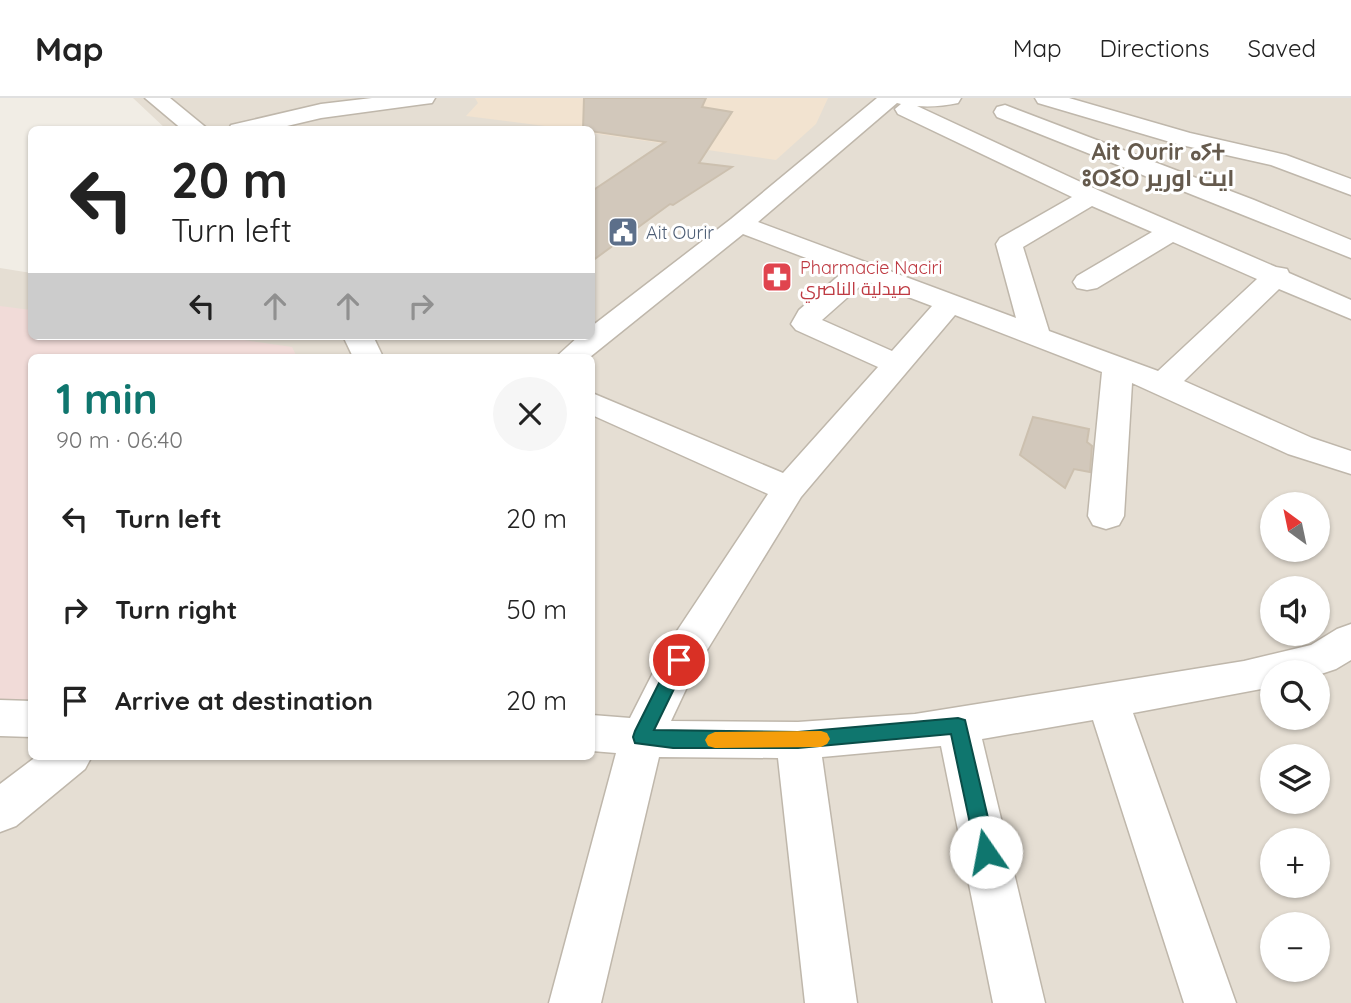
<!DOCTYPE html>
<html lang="en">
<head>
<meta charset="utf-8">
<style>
  :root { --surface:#fff; --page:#f6f6f6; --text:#222; --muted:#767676; --line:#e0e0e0; --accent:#0f766e }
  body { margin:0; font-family:Quicksand,Cairo,"Noto Sans Tifinagh",sans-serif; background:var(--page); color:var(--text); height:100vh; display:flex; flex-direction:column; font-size:26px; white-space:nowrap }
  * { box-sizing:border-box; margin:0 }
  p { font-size:23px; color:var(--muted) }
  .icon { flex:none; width:38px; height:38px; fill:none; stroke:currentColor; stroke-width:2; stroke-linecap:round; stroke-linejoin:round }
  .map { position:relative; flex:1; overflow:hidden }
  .details { position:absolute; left:28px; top:256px; width:567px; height:406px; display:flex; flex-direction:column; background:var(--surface); border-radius:10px; box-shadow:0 2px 5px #0004 }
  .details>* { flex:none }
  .top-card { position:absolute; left:28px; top:28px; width:567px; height:214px; border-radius:10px; box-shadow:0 2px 5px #0004; background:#fff; color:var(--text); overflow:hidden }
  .needle { width:46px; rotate:327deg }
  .controls { position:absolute; left:1260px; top:394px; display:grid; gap:14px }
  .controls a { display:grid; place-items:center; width:70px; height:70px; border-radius:50%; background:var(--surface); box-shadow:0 2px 5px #0004; font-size:35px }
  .pin { position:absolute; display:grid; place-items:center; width:60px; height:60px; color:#fff; margin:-30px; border:4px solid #fff; border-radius:50%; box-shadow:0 2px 7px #0007 }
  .me { position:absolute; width:77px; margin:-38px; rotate:348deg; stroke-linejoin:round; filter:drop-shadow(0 0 5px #0008) }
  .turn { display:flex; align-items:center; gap:24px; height:147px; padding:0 28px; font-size:32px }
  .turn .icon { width:91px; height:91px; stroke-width:2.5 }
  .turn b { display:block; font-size:49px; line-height:60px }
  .lanes { display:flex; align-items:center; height:66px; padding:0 28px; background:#0003; justify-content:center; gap:35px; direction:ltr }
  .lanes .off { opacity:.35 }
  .round { display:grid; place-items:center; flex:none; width:74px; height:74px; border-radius:37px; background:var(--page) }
  .headline { display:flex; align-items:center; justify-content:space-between; height:119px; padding:0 28px }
  h1 { font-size:42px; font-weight:700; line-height:52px; color:var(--accent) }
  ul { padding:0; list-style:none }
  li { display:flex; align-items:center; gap:21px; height:91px; padding:0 28px }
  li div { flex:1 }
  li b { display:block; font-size:26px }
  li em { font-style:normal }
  header { display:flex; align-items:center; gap:42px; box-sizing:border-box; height:98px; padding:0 35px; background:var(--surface); border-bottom:2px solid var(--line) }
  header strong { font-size:33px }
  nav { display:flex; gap:38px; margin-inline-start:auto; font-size:24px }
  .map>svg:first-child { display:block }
  .residential { fill:#e5ded3; fill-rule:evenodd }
  .commercial { fill:#f2e3d0 }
  .medical { fill:#f1dbd8 }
  .building { fill:#d2c8bb; stroke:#ccc0af; stroke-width:2 }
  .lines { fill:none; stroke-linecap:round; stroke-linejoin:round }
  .minor-casing { stroke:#bfb7ab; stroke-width:3 }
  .minor { fill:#fff; fill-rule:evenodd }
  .route { fill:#0f766e; stroke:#0a4d48; stroke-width:2 }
  .slow { fill:#f59e0b }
  .labels { text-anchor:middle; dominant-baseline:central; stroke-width:6; stroke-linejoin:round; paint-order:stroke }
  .far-service-label { font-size:18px; fill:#4e5e75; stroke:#fff; text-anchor:start }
  .far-health-label { font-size:18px; fill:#be3a42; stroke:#fff; text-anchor:start }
  .far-district-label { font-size:23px; font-weight:bold; fill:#655a4d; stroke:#fff }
</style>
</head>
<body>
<header>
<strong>Map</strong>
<nav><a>Map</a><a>Directions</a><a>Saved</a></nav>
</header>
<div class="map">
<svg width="1351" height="905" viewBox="0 0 1351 905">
  <rect width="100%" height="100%" fill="#f1ede5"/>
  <path class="residential" d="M 133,0 L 1351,0 L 1351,905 L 0,905 L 0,170 L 31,175 L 32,238 L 592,238 L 592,32 L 166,31 ZM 32,259 L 592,259 L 592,658 L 32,658 ZM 1272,406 L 1318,406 L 1318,452 L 1272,452 ZM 1272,490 L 1318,490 L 1318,536 L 1272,536 ZM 1272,574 L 1318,574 L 1318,620 L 1272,620 ZM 1272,658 L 1318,658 L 1318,704 L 1272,704 ZM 1272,742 L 1318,742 L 1318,788 L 1272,788 ZM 1272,826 L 1318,826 L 1318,872 L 1272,872 Z"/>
  <path class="commercial" d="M 475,0 L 828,0 L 816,26 L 776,62 L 592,35 L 592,32 L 568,31 L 466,18 L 478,5 Z"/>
  <path class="medical" d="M 0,208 L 31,212 L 32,238 L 215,238 L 292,249 L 297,259 L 32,259 L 31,603 L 0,602 Z"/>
  <path class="building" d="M 584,0 L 706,0 L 702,9 L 732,14 L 699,65 L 732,69 L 673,107 L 670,106 L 592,163 L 592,93 L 665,44 L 583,32 Z
    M 1033,319 L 1089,331 L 1087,344 L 1092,348 L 1090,374 L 1074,371 L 1065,390 L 1020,357 Z"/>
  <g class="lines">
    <g class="minor-casing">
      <path id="minor" d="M 145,0 L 170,0 L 209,32 L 183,32 Z
        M 372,0 L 435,0 L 432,5 L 424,6 L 321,20 L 270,32 L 228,32 L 231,27 L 321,6 Z
        M 877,0 L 961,0 L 958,5 C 944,8 931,9 917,8 L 1100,93 L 1276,169 L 1287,171 L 1289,175 L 1351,202 L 1351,221 L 1279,191 L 1184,283 L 1312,340 L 1351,353 L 1351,376 L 1288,356 L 1132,285 L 1124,418 L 1119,427 L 1106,431 L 1093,427 L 1088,418 L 1102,274 L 955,217 L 801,399 L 696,570 L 671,623 L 798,624 L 915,616 L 1244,563 L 1311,547 L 1337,531 L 1351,526 L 1351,562 L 1336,571 L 1318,577 L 1318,574 L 1272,574 L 1272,589 L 1133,615 L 1236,905 L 1184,905 L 1093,622 L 982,641 L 1045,905 L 993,905 L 941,648 L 822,659 L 857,905 L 805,905 L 778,660 L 659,659 L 601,905 L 549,905 L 616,655 L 592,653 L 592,617 L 630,620 L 665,551 L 768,396 L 592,317 L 592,295 L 783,375 L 878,269 L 796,232 L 791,226 L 799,212 L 843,174 L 743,136 L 590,259 L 556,259 L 579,238 L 592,238 L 592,228 L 731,121 ZM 897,5 L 901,6 L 895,11 L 898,16 L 1072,99 L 1000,140 L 996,146 L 1016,220 L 758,124 ZM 1092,108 L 1152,134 L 1077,178 L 1073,184 L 1077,190 L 1087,192 L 1097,190 L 1173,144 L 1257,181 L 1158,273 L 1049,233 L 1023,149 ZM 866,183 L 932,208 L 892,253 L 822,222 Z
        M 1035,0 L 1069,0 L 1190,35 L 1286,57 L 1351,81 L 1351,97 L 1271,67 L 1177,46 L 1038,5 Z
        M 1005,7 L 1254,102 L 1351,142 L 1351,160 L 997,19 L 994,14 L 997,9 Z
        M 343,238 L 373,238 L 383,259 L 353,259 Z
        M 0,602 L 32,603 L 32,639 L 0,638 Z
        M 37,658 L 92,658 L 85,671 L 16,728 L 0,734 L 0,686 Z"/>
    </g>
    <use href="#minor" class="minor"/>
  </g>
  <path class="route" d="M 679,555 L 685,557 L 688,562 L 654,632 L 798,634 L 958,620 L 965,622 L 996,754 L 993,760 L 986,763 L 979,760 L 976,754 L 951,636 L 798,650 L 673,650 L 635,645 L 633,639 L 635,633 L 673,557 Z"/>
  <path class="slow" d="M 821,633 L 827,635 L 830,641 L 827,646 L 821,649 L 715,650 L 708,648 L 705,642 L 708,637 L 715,634 Z"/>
  <defs>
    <g id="civic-square" transform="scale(1.575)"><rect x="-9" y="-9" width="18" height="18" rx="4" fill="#5c6f8a" stroke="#fff"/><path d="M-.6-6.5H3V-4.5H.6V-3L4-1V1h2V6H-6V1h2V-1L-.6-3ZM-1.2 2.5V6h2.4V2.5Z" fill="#fff"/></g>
    <g id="pharmacy-square" transform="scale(1.575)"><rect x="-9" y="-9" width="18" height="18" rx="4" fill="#e0444e" stroke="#fff"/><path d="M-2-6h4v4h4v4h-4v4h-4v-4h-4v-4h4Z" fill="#fff"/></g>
  </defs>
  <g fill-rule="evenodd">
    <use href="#civic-square" x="623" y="134"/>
    <use href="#pharmacy-square" x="777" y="179"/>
  </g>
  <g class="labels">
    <g class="far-service-label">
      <text x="646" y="134">Ait Ourir</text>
    </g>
    <g class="far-health-label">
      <text x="800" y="169">Pharmacie Naciri<tspan x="800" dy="21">صيدلية الناصري</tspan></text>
    </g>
    <g class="far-district-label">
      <text x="1158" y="53">Ait Ourir ⴰⵢⵜ<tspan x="1158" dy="26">ⵓⵔⵉⵔ ايت اورير</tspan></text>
    </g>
  </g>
</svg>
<div class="controls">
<a><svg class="needle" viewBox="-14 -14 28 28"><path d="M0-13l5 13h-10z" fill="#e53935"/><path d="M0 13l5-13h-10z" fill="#767676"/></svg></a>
<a><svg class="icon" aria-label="sound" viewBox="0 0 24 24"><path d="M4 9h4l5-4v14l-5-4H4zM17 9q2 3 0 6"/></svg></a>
<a><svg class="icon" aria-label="search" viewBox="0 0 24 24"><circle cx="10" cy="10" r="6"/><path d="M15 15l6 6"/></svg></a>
<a><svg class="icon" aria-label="layers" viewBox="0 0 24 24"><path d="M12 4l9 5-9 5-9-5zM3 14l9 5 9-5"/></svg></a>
<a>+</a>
<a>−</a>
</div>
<div class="pin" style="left:679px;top:562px;background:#d93025"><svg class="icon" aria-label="arrive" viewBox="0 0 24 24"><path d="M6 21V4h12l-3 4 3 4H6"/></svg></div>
<svg class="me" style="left:986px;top:754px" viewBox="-20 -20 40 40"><circle r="19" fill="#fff"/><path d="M0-13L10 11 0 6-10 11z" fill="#0f766e"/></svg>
<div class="top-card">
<div class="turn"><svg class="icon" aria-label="left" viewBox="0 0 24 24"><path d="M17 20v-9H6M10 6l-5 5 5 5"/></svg><div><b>20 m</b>Turn left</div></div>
<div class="lanes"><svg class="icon" aria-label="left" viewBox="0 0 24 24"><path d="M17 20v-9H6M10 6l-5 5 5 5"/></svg><svg class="icon off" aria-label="ahead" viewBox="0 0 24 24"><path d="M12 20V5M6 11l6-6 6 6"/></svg><svg class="icon off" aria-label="ahead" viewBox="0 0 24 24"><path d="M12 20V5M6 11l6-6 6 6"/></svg><svg class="icon off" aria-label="right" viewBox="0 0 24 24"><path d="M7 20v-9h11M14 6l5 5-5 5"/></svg></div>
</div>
<section class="details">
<div class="headline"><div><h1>1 min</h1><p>90 m · 06:40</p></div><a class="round"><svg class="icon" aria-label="close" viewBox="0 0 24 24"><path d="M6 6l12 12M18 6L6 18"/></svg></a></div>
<ul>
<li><svg class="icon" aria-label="left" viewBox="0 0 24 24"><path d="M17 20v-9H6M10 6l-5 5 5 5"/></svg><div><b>Turn left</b></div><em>20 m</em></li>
<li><svg class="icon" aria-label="right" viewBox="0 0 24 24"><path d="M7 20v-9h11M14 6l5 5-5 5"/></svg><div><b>Turn right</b></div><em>50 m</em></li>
<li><svg class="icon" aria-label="arrive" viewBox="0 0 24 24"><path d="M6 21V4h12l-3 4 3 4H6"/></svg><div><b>Arrive at destination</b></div><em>20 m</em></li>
</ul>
</section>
</div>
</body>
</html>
